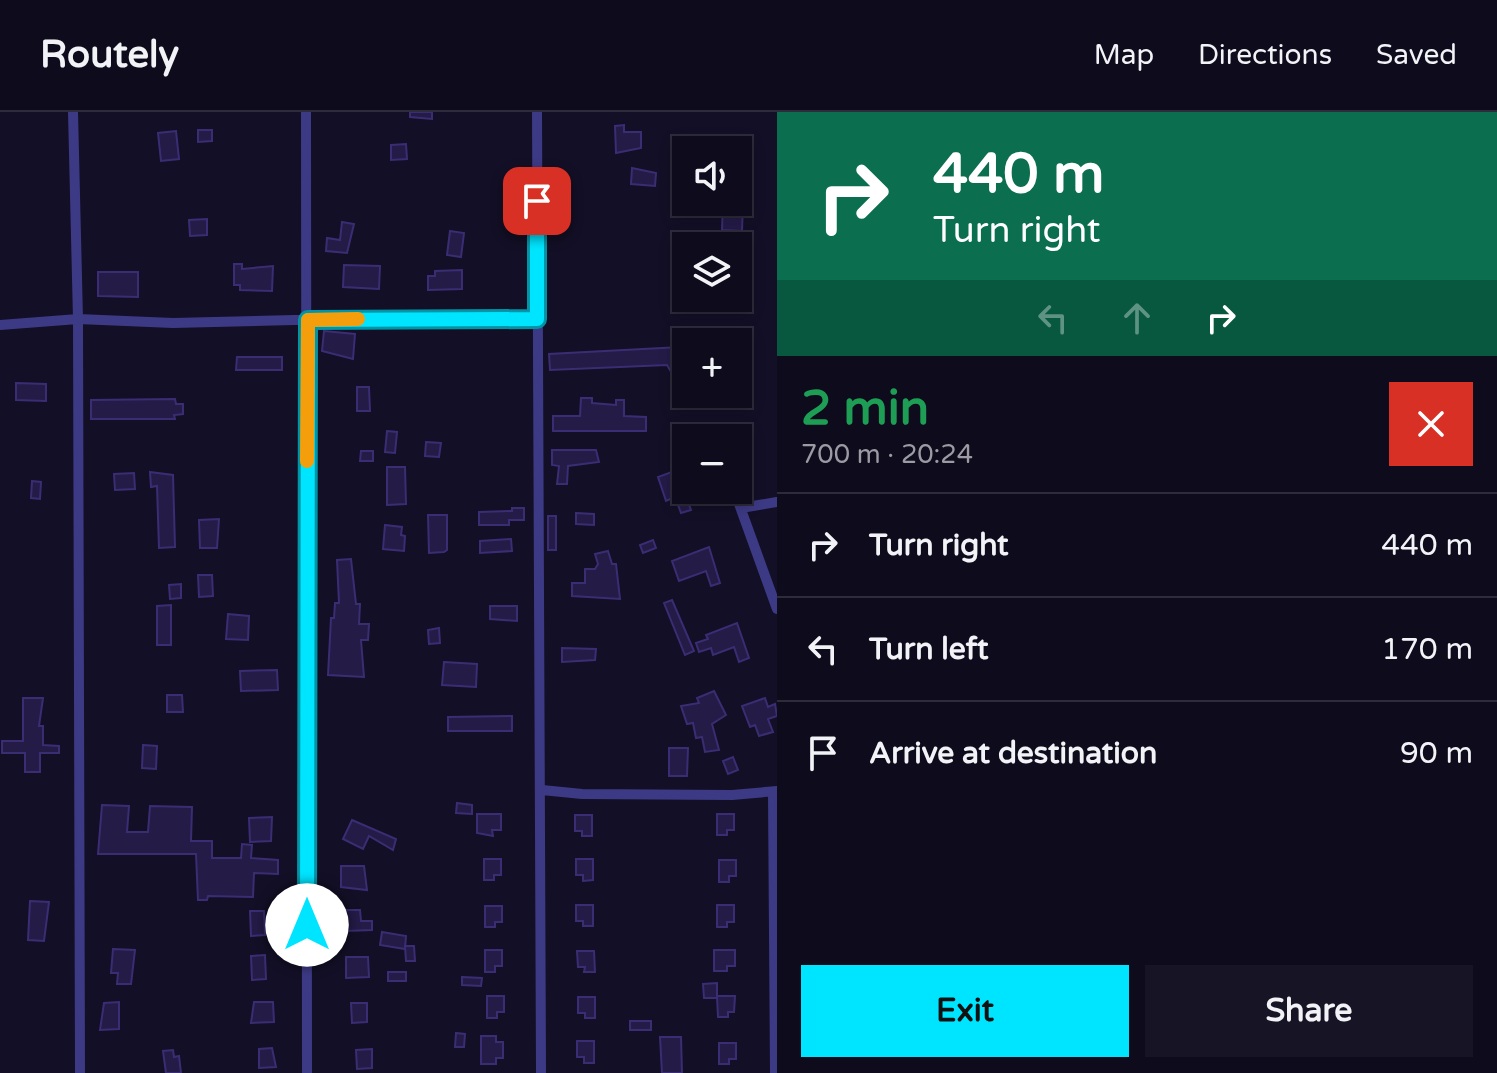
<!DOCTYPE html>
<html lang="en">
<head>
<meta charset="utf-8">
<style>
  :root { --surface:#0e0b1c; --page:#171425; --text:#f1f3f6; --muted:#9b9ba3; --line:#2e2b3b; --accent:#00e5ff }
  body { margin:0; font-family:"Varela Round",sans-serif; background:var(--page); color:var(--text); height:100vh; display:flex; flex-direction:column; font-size:30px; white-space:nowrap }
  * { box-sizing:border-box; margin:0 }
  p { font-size:26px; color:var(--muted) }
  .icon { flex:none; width:44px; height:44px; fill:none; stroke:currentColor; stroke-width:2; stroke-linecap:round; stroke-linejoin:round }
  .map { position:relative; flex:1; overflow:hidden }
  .panel { display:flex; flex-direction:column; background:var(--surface); width:720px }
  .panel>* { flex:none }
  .top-card { background:#0b6e4f; color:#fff; overflow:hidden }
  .buttons { position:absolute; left:672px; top:24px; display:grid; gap:16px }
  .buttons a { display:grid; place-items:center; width:80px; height:80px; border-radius:0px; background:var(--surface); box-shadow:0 4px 12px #0003,0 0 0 2px var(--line); font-size:40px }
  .pin { position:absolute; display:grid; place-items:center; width:68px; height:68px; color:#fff; margin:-34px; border-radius:16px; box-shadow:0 4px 12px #0006 }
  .me { position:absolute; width:88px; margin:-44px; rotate:0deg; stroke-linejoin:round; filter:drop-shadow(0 0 6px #0008) }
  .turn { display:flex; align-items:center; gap:28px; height:168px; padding:0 24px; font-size:36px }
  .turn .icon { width:104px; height:104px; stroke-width:2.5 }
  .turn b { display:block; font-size:56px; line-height:68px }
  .lanes { display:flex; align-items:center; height:76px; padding:0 24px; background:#0003; justify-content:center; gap:40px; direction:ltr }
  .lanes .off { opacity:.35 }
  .round { display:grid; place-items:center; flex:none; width:84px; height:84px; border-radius:0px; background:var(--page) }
  .summary { display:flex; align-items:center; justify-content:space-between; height:136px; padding:0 24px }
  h1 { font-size:48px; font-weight:700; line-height:60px; color:#1e9e55 }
  .button { display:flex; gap:16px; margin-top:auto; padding:16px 24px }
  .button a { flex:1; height:92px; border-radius:0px; background:var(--accent); color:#111; font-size:32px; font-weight:700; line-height:92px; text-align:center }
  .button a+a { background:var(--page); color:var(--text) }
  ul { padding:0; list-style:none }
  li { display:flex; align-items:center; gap:24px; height:104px; padding:0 24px; border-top:2px solid var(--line) }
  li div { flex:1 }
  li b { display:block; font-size:30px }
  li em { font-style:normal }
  header { display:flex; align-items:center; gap:48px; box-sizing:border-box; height:112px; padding:0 40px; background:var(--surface); border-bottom:2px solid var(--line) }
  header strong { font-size:38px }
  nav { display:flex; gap:44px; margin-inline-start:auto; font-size:28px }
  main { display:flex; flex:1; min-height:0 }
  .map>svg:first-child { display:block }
  .building { fill:#241b47; stroke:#3b2d73; stroke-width:2 }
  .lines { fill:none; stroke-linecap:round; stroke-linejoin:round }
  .minor { stroke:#3d3a85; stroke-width:10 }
  .route-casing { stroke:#0095a6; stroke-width:20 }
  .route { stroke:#00e5ff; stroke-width:14 }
  .slow { stroke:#f59e0b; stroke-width:14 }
</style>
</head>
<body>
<header>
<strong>Routely</strong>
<nav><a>Map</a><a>Directions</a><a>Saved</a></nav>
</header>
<main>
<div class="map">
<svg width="777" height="961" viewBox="0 0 777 961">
  <rect width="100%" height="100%" fill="#130f26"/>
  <path class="building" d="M 410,0 L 432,0 L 432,7 L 410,5 Z
    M 624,13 L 624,20 L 641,20 L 641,36 L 616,41 L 615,14 Z
    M 198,18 L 212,18 L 212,29 L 198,30 Z
    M 176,19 L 179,47 L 161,49 L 158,21 Z
    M 406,32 L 407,47 L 391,48 L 391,33 Z
    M 632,56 L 656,61 L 655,74 L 631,72 Z
    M 723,90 L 743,92 L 742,119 L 722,118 Z
    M 207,107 L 207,123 L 190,124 L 189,108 Z
    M 342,110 L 354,112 L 347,141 L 326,139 L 327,126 L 340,128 Z
    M 450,119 L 464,121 L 461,145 L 447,143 Z
    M 234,152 L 242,152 L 242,157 L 273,154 L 272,179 L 240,178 L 240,173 L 234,173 Z
    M 344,153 L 380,154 L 379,177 L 343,175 Z
    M 462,158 L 462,177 L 428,178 L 428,164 L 435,164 L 435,159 Z
    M 98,160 L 138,160 L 138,185 L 98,184 Z
    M 324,219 L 355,222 L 353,247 L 322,239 Z
    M 680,235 L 681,257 L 686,254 L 686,285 L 667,253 L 550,258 L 549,242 Z
    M 237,245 L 282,245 L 282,258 L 236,258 Z
    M 16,271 L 46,272 L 46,289 L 16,288 Z
    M 357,275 L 369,275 L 370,299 L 357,299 Z
    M 581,286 L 592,286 L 592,291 L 616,293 L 616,288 L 624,288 L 624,304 L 646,305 L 646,319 L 553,319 L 553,304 L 580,304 Z
    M 175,287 L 176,292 L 183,292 L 183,302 L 174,303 L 175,307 L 91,307 L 91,288 Z
    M 387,319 L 397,320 L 395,341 L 385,340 Z
    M 426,330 L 441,331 L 439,345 L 425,344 Z
    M 552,338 L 596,338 L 599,350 L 568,354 L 567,372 L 557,372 L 559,354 L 552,353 Z
    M 361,339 L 373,339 L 373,349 L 360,349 Z
    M 387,355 L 405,355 L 406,392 L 387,393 Z
    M 677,358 L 691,398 L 681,401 L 675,385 L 666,389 L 658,365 Z
    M 150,360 L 173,363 L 175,435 L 159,436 L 157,374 L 151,375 Z
    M 134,361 L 135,377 L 115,378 L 114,362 Z
    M 32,369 L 41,370 L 40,387 L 31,386 Z
    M 512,396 L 524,396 L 524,408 L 509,408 L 509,413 L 479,413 L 479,400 L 512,399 Z
    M 576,401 L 594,402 L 594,413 L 576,412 Z
    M 428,403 L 447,403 L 447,438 L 444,440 L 429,441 Z
    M 548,404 L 556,404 L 556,438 L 548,438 Z
    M 219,407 L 217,436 L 200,436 L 199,408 Z
    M 385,413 L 402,415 L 401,423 L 405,424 L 404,439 L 383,437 Z
    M 511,427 L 512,439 L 480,441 L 480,429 Z
    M 653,428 L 656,436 L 643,441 L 640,433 Z
    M 709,435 L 720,471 L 711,474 L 706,459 L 679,469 L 672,449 Z
    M 608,439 L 612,452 L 616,452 L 620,487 L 572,484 L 572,471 L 585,471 L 585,457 L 595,457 L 598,452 L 595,442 Z
    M 351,447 L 356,492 L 360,492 L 359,512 L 369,512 L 368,528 L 361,528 L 364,565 L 328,563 L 331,506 L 334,506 L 335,491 L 339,491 L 337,448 Z
    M 198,463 L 212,463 L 213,484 L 199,485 Z
    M 181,472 L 181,486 L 170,487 L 169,473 Z
    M 672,488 L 694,539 L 685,543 L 664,491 Z
    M 171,493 L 171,533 L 157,533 L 157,494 Z
    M 490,494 L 517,494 L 517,509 L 490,507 Z
    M 228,502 L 249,504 L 248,528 L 226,527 Z
    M 737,511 L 749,546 L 739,550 L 734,535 L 713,543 L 711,536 L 699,540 L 696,531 L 708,527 L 706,523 Z
    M 439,516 L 440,531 L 429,532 L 428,518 Z
    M 562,536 L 596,537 L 595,548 L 562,550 Z
    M 444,550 L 477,552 L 476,575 L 442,573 Z
    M 277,558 L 278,578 L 241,579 L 240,559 Z
    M 714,579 L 726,603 L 712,612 L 719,638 L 705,640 L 702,625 L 696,626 L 693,611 L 687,612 L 681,594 L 699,591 L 697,586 Z
    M 167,583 L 182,583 L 183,600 L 167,600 Z
    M 23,586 L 43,586 L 39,614 L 43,614 L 43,633 L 59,634 L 59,641 L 40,641 L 40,660 L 25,660 L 25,641 L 2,641 L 2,629 L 23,629 Z
    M 765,586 L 768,595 L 775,592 L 777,604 L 768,607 L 773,620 L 759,624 L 755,613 L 750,615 L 742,594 Z
    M 512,604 L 512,619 L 448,619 L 448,605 Z
    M 143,633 L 157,634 L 156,657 L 142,656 Z
    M 669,636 L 688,636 L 687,664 L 669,664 Z
    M 733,645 L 738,658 L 728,662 L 723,649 Z
    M 457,691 L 472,693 L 472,702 L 456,701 Z
    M 102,693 L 129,694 L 127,720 L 148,720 L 150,694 L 192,695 L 191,729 L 212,729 L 212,746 L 241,746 L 242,732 L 252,733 L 251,746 L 278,748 L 278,762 L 254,761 L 253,785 L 208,784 L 207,788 L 198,788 L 196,742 L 98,742 Z
    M 477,702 L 501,702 L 501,718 L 492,718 L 493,724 L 477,721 Z
    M 717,702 L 734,702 L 734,718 L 727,718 L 727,723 L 717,723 Z
    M 575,703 L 592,703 L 592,724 L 582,724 L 582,719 L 575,719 Z
    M 272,705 L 271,729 L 250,730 L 249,706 Z
    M 352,708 L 396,727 L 393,738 L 369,724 L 363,737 L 343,727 Z
    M 484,747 L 501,747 L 501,763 L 494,763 L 494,768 L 484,768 Z
    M 576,747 L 593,747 L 593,768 L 583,769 L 583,763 L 576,763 Z
    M 719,748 L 736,748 L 736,764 L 729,764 L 729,770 L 719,770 Z
    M 341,754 L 364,754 L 367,778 L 341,775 Z
    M 30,789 L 49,790 L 44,829 L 28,828 Z
    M 576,793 L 593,793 L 593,814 L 583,814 L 583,809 L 576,809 Z
    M 717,793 L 734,793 L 734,810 L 727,810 L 727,815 L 717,815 Z
    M 485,794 L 502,794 L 502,810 L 495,810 L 495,815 L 485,815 Z
    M 346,798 L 360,798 L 361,809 L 372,809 L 372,818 L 346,819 Z
    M 250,799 L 264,799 L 265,823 L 251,824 Z
    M 382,820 L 406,824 L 405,837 L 380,833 Z
    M 405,834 L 414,834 L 415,849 L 406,849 Z
    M 113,837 L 135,838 L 131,872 L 117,872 L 118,861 L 111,861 Z
    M 485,838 L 502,838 L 502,854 L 495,854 L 495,860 L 485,860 Z
    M 714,838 L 735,838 L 735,854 L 727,854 L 727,859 L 714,859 Z
    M 577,839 L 594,839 L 595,860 L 584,860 L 585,855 L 578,855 Z
    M 265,843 L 266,867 L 252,868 L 251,844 Z
    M 346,845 L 368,845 L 369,865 L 346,866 Z
    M 388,860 L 406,860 L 406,869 L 388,869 Z
    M 462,865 L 482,866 L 481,874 L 462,873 Z
    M 717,871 L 717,886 L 704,886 L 703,872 Z
    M 487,884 L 504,884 L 504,900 L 497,900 L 497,906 L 487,906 Z
    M 717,884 L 735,884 L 734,900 L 728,900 L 728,905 L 718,905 Z
    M 578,885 L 595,885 L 595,906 L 585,906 L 585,901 L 578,901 Z
    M 119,890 L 119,917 L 100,918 L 104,891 Z
    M 254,890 L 273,890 L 274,910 L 251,911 Z
    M 351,891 L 367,891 L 367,910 L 352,911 Z
    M 630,909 L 651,909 L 651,918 L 630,918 Z
    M 456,921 L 465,922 L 464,935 L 455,935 Z
    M 481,924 L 496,924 L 496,930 L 503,930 L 503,946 L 496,946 L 496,952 L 481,952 Z
    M 660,925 L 681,925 L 682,961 L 662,961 Z
    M 577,929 L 594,929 L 594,951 L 584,951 L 584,945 L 577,945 Z
    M 719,931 L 736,931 L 736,947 L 729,947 L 729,952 L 719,952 Z
    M 272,936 L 276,955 L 259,956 L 259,937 Z
    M 372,937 L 372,956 L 357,957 L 356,938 Z
    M 173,938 L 174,945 L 179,944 L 181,961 L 166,961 L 163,939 Z"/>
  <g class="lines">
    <path class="minor" d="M 73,0 L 78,207 L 80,961
      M 306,0 L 307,961
      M 537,0 L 541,961
      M 0,213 L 78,207 L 173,211 L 414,205 L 537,207
      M 711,320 L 713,326
      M 734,378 L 777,497
      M 741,396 L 777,390
      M 542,678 L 582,682 L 732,683 L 777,679
      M 773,681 L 775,961"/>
  </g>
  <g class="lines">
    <g class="route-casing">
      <path id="route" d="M 307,813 L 308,208 L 537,207 L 537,89"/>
    </g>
    <use href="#route" class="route"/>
    <path class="slow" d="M 307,349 L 308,208 L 358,207"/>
  </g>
</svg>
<div class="buttons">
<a><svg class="icon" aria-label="sound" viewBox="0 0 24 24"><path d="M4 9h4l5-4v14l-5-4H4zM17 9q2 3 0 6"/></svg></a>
<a><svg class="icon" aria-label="layers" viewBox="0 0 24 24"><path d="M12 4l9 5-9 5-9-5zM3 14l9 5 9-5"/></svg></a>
<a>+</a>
<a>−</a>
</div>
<div class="pin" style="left:537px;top:89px;background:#d93025"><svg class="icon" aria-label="arrive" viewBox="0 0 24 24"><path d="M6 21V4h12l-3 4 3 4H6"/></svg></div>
<svg class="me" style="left:307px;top:813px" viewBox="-20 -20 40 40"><circle r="19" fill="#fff"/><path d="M0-13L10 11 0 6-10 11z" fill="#00e5ff"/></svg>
</div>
<section class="panel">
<div class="top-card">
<div class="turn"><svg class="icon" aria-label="right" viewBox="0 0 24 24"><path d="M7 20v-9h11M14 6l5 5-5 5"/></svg><div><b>440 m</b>Turn right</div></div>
<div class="lanes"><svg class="icon off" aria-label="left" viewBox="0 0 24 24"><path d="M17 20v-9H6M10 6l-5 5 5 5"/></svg><svg class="icon off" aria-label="ahead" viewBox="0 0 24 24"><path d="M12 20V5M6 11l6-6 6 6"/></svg><svg class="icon" aria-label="right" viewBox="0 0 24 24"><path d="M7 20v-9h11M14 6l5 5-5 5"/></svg></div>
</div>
<div class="summary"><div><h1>2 min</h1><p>700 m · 20:24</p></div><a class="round" style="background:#d93025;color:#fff"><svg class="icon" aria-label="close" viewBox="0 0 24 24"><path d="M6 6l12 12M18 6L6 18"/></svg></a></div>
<ul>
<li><svg class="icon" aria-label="right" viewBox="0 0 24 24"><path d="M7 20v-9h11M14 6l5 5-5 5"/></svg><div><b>Turn right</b></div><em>440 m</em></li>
<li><svg class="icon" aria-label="left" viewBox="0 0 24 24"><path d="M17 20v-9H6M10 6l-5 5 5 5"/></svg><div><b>Turn left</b></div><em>170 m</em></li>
<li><svg class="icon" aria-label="arrive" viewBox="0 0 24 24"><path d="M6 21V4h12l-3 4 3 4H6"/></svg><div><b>Arrive at destination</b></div><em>90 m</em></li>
</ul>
<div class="button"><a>Exit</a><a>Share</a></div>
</section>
</main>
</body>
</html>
